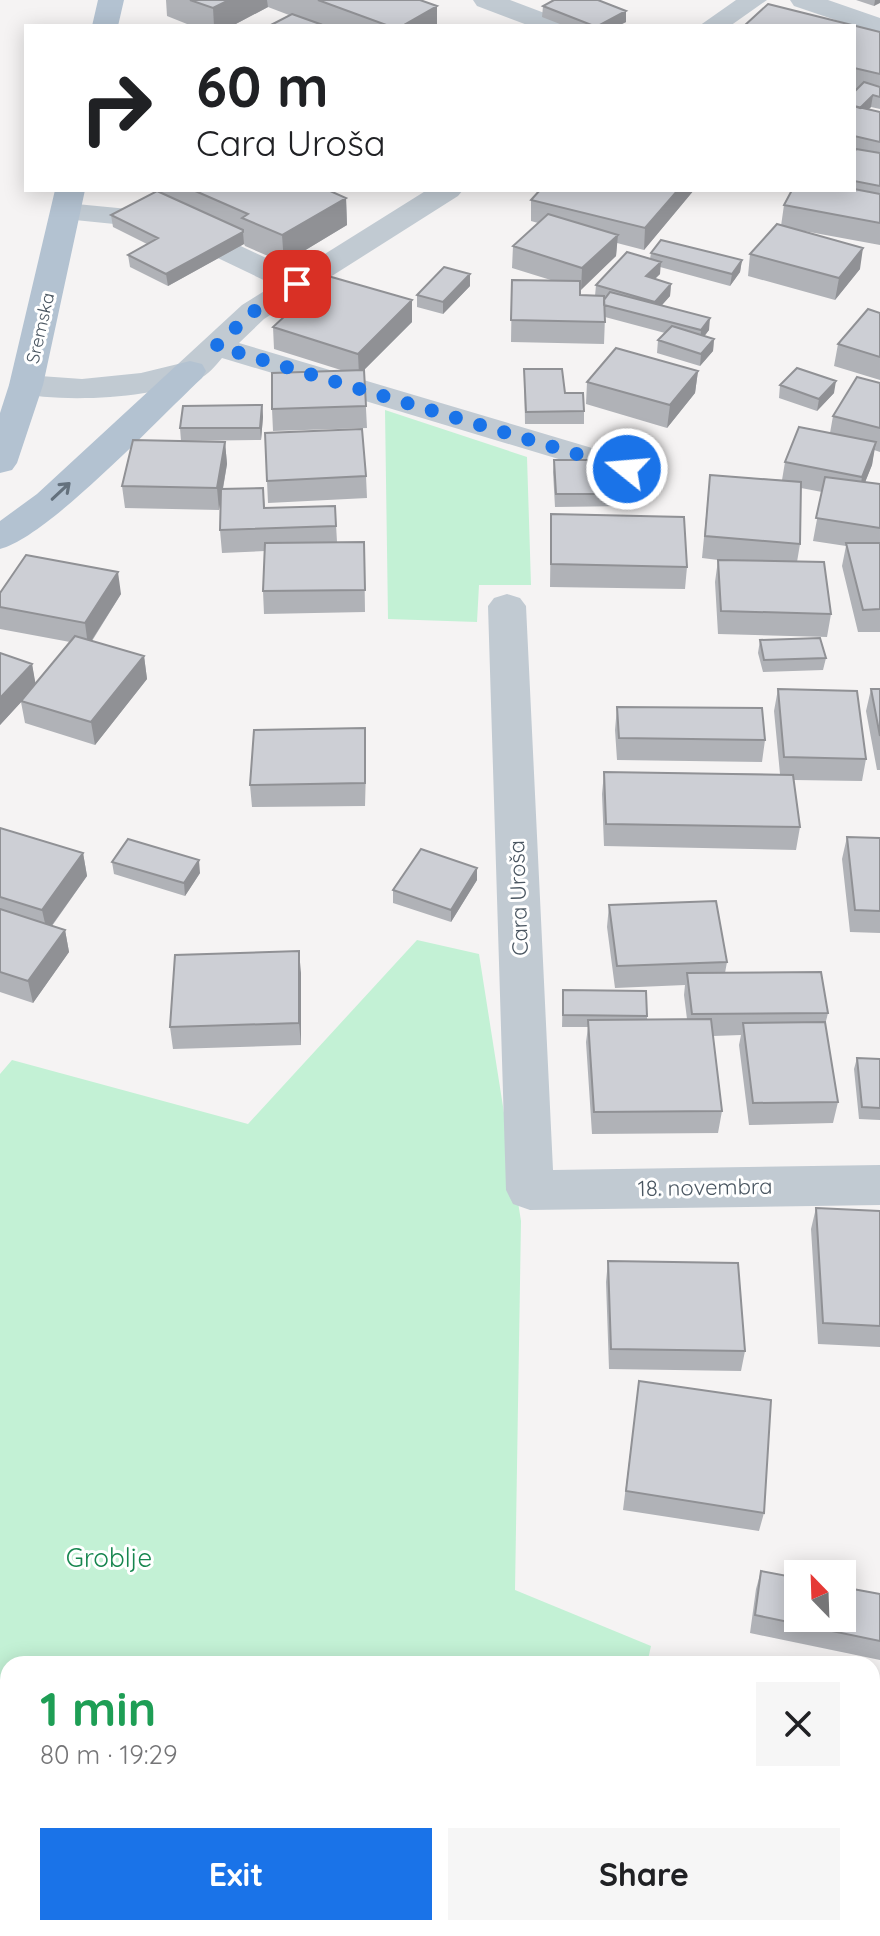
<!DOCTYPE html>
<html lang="en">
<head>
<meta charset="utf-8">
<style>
  :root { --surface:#fff; --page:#f6f6f6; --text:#202124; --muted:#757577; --accent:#1a73e8 }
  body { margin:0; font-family:Quicksand,sans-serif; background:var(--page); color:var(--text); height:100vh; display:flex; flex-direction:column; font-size:30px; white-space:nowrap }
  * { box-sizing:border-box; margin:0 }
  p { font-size:26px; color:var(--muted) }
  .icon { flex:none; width:44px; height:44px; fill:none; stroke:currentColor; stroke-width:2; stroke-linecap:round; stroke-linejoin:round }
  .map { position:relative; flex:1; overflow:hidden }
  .side { position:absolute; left:0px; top:1656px; width:880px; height:280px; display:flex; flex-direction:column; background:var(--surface); border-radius:24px 24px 0 0; box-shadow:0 4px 20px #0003 }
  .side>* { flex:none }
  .banner { position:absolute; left:24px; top:24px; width:832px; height:168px; border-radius:0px; box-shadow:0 4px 20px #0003; background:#fff; color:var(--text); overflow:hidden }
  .needle { width:52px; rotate:337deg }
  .controls { position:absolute; left:784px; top:1560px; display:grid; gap:16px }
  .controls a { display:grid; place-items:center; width:72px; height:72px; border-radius:0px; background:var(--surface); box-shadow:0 4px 20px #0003; font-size:40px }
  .pin { position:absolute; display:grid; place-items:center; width:68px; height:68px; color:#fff; margin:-34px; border-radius:16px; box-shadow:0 4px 12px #0006 }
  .me { position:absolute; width:88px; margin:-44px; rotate:287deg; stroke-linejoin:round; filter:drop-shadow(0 0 6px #0008) }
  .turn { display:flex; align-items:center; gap:28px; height:168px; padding:0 40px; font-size:36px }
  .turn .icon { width:104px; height:104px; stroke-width:2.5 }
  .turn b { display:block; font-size:56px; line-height:68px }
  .round { display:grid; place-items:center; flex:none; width:84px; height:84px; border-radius:0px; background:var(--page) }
  .summary { display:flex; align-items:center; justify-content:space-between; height:136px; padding:0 40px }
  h1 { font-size:48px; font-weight:700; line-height:60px; color:#1e9e55 }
  .cta { display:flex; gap:16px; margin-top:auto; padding:16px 40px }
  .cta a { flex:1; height:92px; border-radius:0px; background:var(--accent); color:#fff; font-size:32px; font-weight:700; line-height:92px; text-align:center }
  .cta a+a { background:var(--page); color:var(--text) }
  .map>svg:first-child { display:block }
  .green { fill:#c3f1d5 }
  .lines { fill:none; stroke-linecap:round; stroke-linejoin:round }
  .minor { fill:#c1cad2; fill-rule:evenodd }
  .major { fill:#b3c2d1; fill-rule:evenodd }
  .wall { fill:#b0b2b7 }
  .shaded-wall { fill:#909195 }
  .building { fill:#cdcfd5; stroke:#909195; stroke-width:2 }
  .oneway { stroke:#64717d }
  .route { stroke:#1a73e8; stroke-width:14; stroke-dasharray:0 25.2 }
  .labels { text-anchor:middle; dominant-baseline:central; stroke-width:6; stroke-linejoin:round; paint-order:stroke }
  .far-street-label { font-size:18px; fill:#4a5661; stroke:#fff }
  .street-label { font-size:22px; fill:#4a5661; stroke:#fff }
  .near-park-label { font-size:26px; fill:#17864f; stroke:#fff }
</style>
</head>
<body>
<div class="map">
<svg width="880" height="1936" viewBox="0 0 880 1936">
  <rect width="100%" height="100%" fill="#f5f3f3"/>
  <path class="green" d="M 385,410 L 527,457 L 531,585 L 479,585 L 477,622 L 388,619 Z
    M 417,940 L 479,954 L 521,1221 L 515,1590 L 651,1646 L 647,1664 L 8,1664 L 8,1928 L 872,1928 L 872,1810 L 880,1812 L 880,1936 L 0,1936 L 0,1074 L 12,1060 L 248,1124 Z"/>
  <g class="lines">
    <path class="minor" d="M 473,0 L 510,0 L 563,20 L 567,26 L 530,26 L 477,6 Z
      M 736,0 L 767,0 L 730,26 L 699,26 Z
      M 790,0 L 828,0 L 880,18 L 880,35 L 794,6 Z
      M 427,190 L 463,190 L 458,196 L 264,319 L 239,343 L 639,462 L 644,469 L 639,476 L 627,479 L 615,476 L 222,358 C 216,365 208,375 199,379 C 152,398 64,404 14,392 L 9,385 L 14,378 L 26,375 L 82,379 L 141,373 L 178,364 L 242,305 L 274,285 L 174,237 L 144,227 L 55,218 L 51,212 L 55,206 L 66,203 L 159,212 L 196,225 L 296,272 Z
      M 507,594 L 520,598 L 526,606 L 553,1170 L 880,1165 L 880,1205 L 530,1210 L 513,1204 L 506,1190 L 488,606 L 494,598 Z
      M 872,1724 L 880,1725 L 880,1783 L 872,1782 Z"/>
    <path class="major" d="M 98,0 L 124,0 L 118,26 L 92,26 Z
      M 55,190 L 85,190 L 43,385 L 17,463 L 12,470 L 0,473 L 0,413 L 9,385 Z
      M 190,361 L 202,364 L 206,371 L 202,378 C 160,417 48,537 0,549 L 0,521 L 37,494 L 178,364 Z"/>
  </g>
  <path class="wall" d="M 166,0 L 421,0 L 437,6 L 437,26 L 269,26 L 289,15 L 268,7 L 232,26 L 192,26 L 167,16 Z
    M 856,0 L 880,0 L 874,6 Z
    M 543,6 L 626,11 L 626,22 L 618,26 L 565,26 L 542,17 Z
    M 854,26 L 880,32 L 880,109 L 871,107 L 868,110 L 880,112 L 880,245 L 793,229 L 860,269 L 835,300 L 748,276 L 750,254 L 781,226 L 784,205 L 854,190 L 854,92 L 856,90 L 854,89 Z
    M 152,190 L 328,190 L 346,198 L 347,225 L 284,263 L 245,246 L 244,244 L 168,286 L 130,267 L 128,255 L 147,244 L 113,227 L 111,215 L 155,192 Z
    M 540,190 L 694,190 L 644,250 L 617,243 L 616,256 L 580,289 L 580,295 L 595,296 L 596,285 L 650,259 L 651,253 L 742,260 L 740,272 L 730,286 L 660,267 L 660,274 L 655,279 L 671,284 L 670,296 L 662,305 L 709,330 L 704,336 L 714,339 L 713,351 L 700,366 L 657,353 L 658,340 L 665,333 L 605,317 L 604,344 L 511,342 L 512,280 L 554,281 L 512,268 L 513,246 L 538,223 L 531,221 L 531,200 Z
    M 470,274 L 470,286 L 443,314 L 417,307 L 417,295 Z
    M 880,313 L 880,380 L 834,366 L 838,344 Z
    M 412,322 L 364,370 L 367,428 L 273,431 L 272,409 L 344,371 L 274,349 L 273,327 Z
    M 524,369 L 565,393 L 584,411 L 584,424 L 525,424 Z
    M 698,371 L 695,393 L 667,428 L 586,404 L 587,382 Z
    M 880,383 L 880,452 L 874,450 L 872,465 L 865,482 L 880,484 L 880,632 L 858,632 L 842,566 L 846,546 L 813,541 L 822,492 L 801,488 L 800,544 L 797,562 L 831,614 L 827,637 L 718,634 L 715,582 L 718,560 L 702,558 L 710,475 L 782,480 L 785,462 L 830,433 L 833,416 Z
    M 780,385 L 834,393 L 817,411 L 779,398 Z
    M 262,405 L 263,417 L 261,440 L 181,441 L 180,428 Z
    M 225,442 L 227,464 L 223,489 L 263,488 L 265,508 L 335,506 L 337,542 L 364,542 L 365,612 L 264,614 L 263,591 L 265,551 L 222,553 L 220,530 L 220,502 L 219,510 L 125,508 L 122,486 Z
    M 554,460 L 630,494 L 629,506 L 555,507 L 553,472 Z
    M 366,476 L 367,498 L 268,503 L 267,481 Z
    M 551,514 L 687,567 L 685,589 L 550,587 Z
    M 0,593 L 121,594 L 92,641 L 144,656 L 147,679 L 95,745 L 25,723 L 21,702 L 0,725 L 0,653 L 32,664 L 35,684 L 70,642 L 0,629 Z
    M 760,640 L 826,658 L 823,670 L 763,672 L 758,653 Z
    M 778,689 L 866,759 L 862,781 L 794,780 L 800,827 L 796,850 L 604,846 L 602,794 L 604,772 L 780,774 L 774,711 Z
    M 871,689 L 880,689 L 880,770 L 877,770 L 866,711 Z
    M 617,707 L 765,740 L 762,762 L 617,760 L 615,730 Z
    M 365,728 L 365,806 L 252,807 L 250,785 Z
    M 0,828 L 83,853 L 87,876 L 52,926 L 65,930 L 69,952 L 33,1003 L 0,992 Z
    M 847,837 L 880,838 L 880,933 L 850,932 L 842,859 Z
    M 112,862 L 200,873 L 185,896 L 114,874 Z
    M 477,868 L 477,880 L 451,922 L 393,903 L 393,890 Z
    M 609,905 L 727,962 L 725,973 L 828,1013 L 825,1025 L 838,1102 L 833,1123 L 749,1125 L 739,1045 L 741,1035 L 713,1036 L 722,1111 L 718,1133 L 592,1134 L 586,1042 L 588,1027 L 562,1027 L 563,990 L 647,1016 L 647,1020 L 687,1019 L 684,995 L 685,985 L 615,988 L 607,927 Z
    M 301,973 L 301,1045 L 173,1049 L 170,1027 Z
    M 857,1058 L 880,1059 L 880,1120 L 859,1119 L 854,1069 Z
    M 816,1208 L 880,1211 L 880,1347 L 818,1344 L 811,1229 Z
    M 608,1261 L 745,1351 L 741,1371 L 609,1369 L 606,1282 Z
    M 639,1381 L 764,1513 L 759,1531 L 623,1510 Z
    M 761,1571 L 880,1594 L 880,1660 L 750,1633 L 756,1589 Z"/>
  <path class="shaded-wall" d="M 229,0 L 267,0 L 268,7 L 232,26 L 214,26 L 213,8 Z
    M 875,0 L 880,0 L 880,3 L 874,6 Z
    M 437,6 L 437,26 L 402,26 Z
    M 626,11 L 626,22 L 618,26 L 598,26 Z
    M 873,95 L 871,107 L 856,121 L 858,110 Z
    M 678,190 L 694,190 L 644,250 L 645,228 Z
    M 346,198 L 347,225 L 284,263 L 282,235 Z
    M 243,232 L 244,244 L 168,286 L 166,274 Z
    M 618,235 L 616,256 L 581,290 L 582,268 Z
    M 863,248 L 860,269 L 835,300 L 839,278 Z
    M 742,260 L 740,272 L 730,286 L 732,274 Z
    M 661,262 L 660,274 L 645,288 L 646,276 Z
    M 470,274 L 470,286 L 443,314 L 443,302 Z
    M 671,284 L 670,296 L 654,314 L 655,302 Z
    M 412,300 L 412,322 L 359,375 L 358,354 Z
    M 710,318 L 709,330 L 700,342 L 701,330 Z
    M 714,339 L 713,351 L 700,366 L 701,354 Z
    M 698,371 L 695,393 L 667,428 L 670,405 Z
    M 836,381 L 834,393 L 817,411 L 819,399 Z
    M 262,405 L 263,417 L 261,440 L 260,428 Z
    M 225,442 L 227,464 L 219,510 L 217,488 Z
    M 876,442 L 872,465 L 858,500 L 862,477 Z
    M 118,572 L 121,594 L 88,646 L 85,623 Z
    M 144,656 L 147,679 L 95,745 L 91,722 Z
    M 32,664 L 36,686 L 0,725 L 0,698 Z
    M 365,728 L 366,751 L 365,806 Z
    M 83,853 L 87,876 L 47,932 L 42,910 Z
    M 199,860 L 200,873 L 185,896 L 184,883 Z
    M 477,868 L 477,880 L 451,922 L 451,910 Z
    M 65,930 L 69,952 L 33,1003 L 28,981 Z
    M 299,951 L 301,973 L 301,1045 L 299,1023 Z"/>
  <path class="building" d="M 190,0 L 229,0 L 213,8 Z
    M 318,0 L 420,0 L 437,6 L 402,26 L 389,26 Z
    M 554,0 L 598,0 L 626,11 L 598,26 L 594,26 L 543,6 Z
    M 768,4 L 880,32 L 880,74 L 854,68 L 854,26 L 744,26 Z
    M 292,14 L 320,24 L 316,26 L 269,26 Z
    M 864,82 L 880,87 L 880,97 L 873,95 L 860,108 L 854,106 L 854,92 Z
    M 854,106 L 880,112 L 880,142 L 854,136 Z
    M 856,149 L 880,153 L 880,186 L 854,181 L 854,153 Z
    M 854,189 L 880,194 L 880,223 L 784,205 L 792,190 Z
    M 193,190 L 328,190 L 346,198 L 282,235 L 242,218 L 248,214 Z
    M 540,190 L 678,190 L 645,228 L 531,200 Z
    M 157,191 L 243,230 L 243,232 L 166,274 L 128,255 L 158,238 L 111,215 Z
    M 548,214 L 618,235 L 582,268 L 513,246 Z
    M 777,224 L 863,248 L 839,278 L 750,254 Z
    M 661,240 L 742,260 L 732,274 L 651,253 Z
    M 627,252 L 661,262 L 646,276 L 671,284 L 655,302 L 596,285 Z
    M 444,267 L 470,274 L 443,302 L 417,295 Z
    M 328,276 L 412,300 L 358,354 L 273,327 Z
    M 512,280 L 580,281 L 580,295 L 604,296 L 605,322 L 511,320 Z
    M 610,292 L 710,318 L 701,330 L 604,305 L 604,300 Z
    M 868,309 L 880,313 L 880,357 L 838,344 Z
    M 672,326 L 714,339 L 701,354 L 658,340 Z
    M 616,348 L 698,371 L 670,405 L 587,382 Z
    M 797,368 L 836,381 L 819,399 L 780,385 Z
    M 524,369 L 562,369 L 565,393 L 583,393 L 584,411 L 526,412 Z
    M 364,370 L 366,406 L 272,409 L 272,373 Z
    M 857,377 L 880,383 L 880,428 L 833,416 Z
    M 262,405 L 260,428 L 180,428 L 183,406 Z
    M 799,427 L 876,442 L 862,477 L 785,462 Z
    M 362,429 L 366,476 L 267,481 L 265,433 Z
    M 133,440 L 225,442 L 217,488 L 122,486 Z
    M 554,460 L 627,460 L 630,494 L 556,494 Z
    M 710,475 L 801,482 L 800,544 L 705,536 Z
    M 825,477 L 880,484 L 880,528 L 816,518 Z
    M 263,488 L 264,508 L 335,506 L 336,526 L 220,530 L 221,489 Z
    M 551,514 L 684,517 L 687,567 L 551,564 Z
    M 364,542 L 365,590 L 263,591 L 265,543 Z
    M 846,543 L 880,543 L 880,609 L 863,610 Z
    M 26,555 L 118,572 L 85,623 L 0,607 L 0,593 Z
    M 718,560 L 824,562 L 831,614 L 721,611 Z
    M 75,636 L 144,656 L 91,722 L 21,701 Z
    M 820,638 L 826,658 L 764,660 L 760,640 Z
    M 0,653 L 32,664 L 0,698 Z
    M 778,689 L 857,691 L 866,759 L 784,757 Z
    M 871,689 L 880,689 L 880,736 Z
    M 617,707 L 762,708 L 765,740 L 619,738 Z
    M 365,728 L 365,783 L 250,785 L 254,730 Z
    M 604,772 L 793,775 L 800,827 L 606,824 Z
    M 0,828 L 83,853 L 42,910 L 0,897 Z
    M 847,837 L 880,838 L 880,911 L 855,910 Z
    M 128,839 L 199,860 L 184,883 L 112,862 Z
    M 421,849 L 477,868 L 451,910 L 393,890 Z
    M 716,901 L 727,962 L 617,966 L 609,905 Z
    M 0,909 L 65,930 L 28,981 L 0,972 Z
    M 299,951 L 299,1023 L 170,1027 L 175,955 Z
    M 821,972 L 828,1013 L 692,1014 L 687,973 Z
    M 563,990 L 646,991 L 647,1016 L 563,1015 Z
    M 711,1019 L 722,1111 L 594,1112 L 588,1020 Z
    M 825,1022 L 838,1102 L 753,1103 L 743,1023 Z
    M 857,1058 L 880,1059 L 880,1108 L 862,1107 Z
    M 816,1208 L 880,1211 L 880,1326 L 823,1323 Z
    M 608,1261 L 738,1263 L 745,1351 L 611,1349 Z
    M 639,1381 L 771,1400 L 764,1513 L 626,1491 Z
    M 761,1571 L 798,1578 L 798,1618 L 842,1618 L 842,1587 L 880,1594 L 880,1641 L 755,1615 Z"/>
  <defs><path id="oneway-shaft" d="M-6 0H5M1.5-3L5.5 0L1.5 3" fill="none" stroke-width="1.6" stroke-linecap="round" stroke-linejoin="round" transform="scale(2)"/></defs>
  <use class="oneway" href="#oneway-shaft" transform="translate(61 491) rotate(-43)"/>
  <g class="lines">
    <path class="route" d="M 297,284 L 253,312 L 216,346 L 627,469"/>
  </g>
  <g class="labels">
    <g class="far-street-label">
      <text transform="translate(40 328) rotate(-77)">Sremska</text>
    </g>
    <g class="street-label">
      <text transform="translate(518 898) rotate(-92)">Cara Uroša</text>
      <text transform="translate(705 1187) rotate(-1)">18. novembra</text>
    </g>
    <g class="near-park-label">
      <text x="109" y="1557">Groblje</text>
    </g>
  </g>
</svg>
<div class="controls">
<a><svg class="needle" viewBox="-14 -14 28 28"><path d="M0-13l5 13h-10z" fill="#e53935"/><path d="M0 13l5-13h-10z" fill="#757577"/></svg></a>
</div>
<div class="pin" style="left:297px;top:284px;background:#d93025"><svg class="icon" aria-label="arrive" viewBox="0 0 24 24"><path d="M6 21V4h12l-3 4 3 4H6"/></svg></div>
<svg class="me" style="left:627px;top:469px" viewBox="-20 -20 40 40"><circle r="17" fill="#1a73e8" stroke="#fff" stroke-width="3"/><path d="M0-11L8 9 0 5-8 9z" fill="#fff"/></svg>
<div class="banner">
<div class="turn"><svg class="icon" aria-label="right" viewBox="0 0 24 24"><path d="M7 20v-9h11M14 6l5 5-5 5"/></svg><div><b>60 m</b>Cara Uroša</div></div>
</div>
<section class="side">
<div class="summary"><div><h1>1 min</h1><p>80 m · 19:29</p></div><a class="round"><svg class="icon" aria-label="close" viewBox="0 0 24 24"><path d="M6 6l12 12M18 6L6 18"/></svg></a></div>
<div class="cta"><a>Exit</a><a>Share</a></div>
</section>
</div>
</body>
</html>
